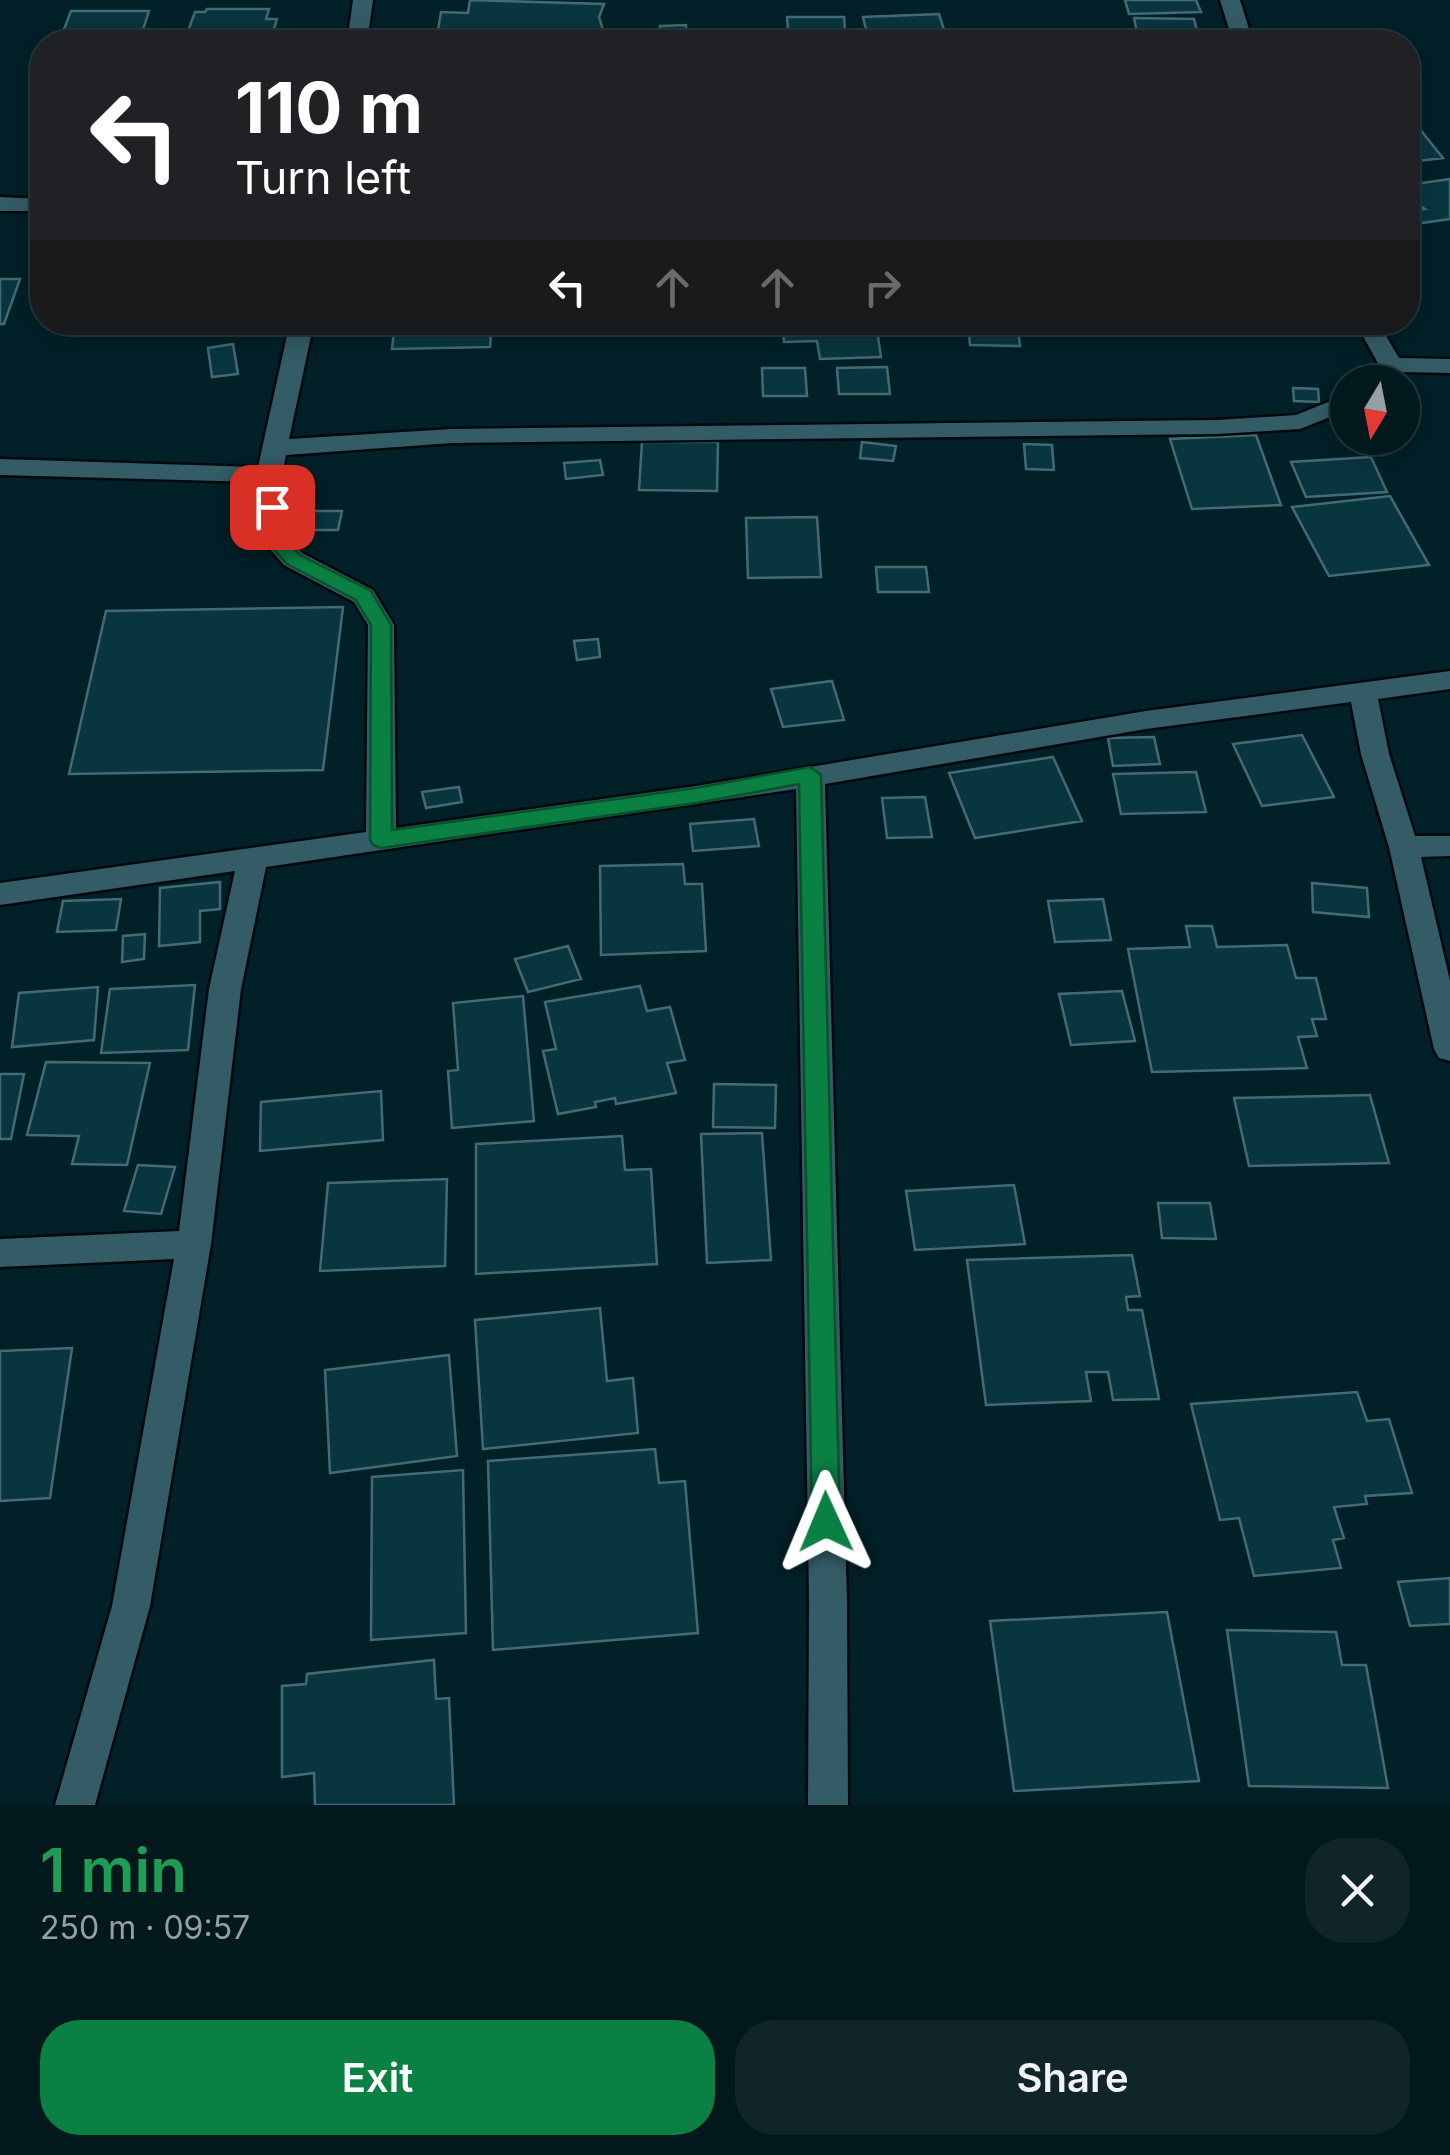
<!DOCTYPE html>
<html lang="en">
<head>
<meta charset="utf-8">
<style>
  :root { --surface:#01181d; --page:#0f252a; --text:#f1f3f6; --muted:#96a0a4; --line:#23373b; --accent:#0b8043 }
  body { margin:0; font-family:Inter,sans-serif; background:var(--page); color:var(--text); height:100vh; display:flex; flex-direction:column; font-size:38px; white-space:nowrap }
  * { box-sizing:border-box; margin:0 }
  p { font-size:32px; color:var(--muted) }
  .icon { flex:none; width:55px; height:55px; fill:none; stroke:currentColor; stroke-width:2; stroke-linecap:round; stroke-linejoin:round }
  .map { position:relative; height:1805px; overflow:hidden }
  .details { display:flex; flex-direction:column; background:var(--surface); flex:1 }
  .details>* { flex:none }
  .guide { position:absolute; left:30px; top:30px; width:1390px; height:305px; border-radius:40px; box-shadow:0 5px 25px #0003,0 0 0 2px var(--line); background:#202124; color:#fff; overflow:hidden }
  .needle { width:65px; rotate:190deg }
  .controls { position:absolute; left:1330px; top:365px; display:grid; gap:20px }
  .controls a { display:grid; place-items:center; width:90px; height:90px; border-radius:50%; background:var(--surface); box-shadow:0 5px 25px #0003,0 0 0 2px var(--line); font-size:50px }
  .pin { position:absolute; display:grid; place-items:center; width:85px; height:85px; color:#fff; margin:-42px; border-radius:20px; box-shadow:0 5px 15px #0006 }
  .me { position:absolute; width:110px; margin:-55px; rotate:359deg; stroke-linejoin:round; filter:drop-shadow(0 0 8px #0008) }
  .turn { display:flex; align-items:center; gap:35px; height:210px; padding:0 40px; font-size:45px }
  .turn .icon { width:130px; height:130px; stroke-width:2.5 }
  .turn b { display:block; font-size:70px; line-height:85px }
  .lanes { display:flex; align-items:center; height:95px; padding:0 40px; background:#0003; justify-content:center; gap:50px; direction:ltr }
  .lanes .off { opacity:.35 }
  .round { display:grid; place-items:center; flex:none; width:105px; height:105px; border-radius:40px; background:var(--page) }
  .summary { display:flex; align-items:center; justify-content:space-between; height:170px; padding:0 40px }
  h1 { font-size:60px; font-weight:600; line-height:75px; color:#1e9e55 }
  .button { display:flex; gap:20px; margin-top:auto; padding:20px 40px }
  .button a { flex:1; height:115px; border-radius:40px; background:var(--accent); color:#fff; font-size:40px; font-weight:600; line-height:115px; text-align:center }
  .button a+a { background:var(--page); color:var(--text) }
  .map>svg:first-child { display:block }
  .building { fill:#09353e; stroke:#426b75; stroke-width:2.5 }
  .lines { fill:none; stroke-linecap:round; stroke-linejoin:round }
  .street-casing { stroke:#00090d; stroke-width:5 }
  .street { fill:#345c66; fill-rule:evenodd }
  .route { fill:#0b8043; stroke:#07532c; stroke-width:2.5 }
</style>
</head>
<body>
<div class="map">
<svg width="1450" height="1805" viewBox="0 0 1450 1805">
  <rect width="100%" height="100%" fill="#012027"/>
  <path class="building" d="M 470,0 L 604,4 L 599,17 L 603,30 L 622,39 L 611,42 L 436,42 L 441,12 L 468,13 Z
    M 1125,0 L 1196,0 L 1201,12 L 1129,14 Z
    M 207,9 L 269,9 L 266,19 L 277,19 L 270,42 L 184,42 L 195,12 L 205,12 Z
    M 71,11 L 149,11 L 139,42 L 59,42 Z
    M 939,14 L 948,42 L 869,42 L 863,17 Z
    M 787,17 L 844,17 L 846,42 L 789,42 Z
    M 1134,18 L 1194,19 L 1200,42 L 1139,42 Z
    M 686,25 L 686,33 L 726,33 L 726,42 L 633,42 L 633,36 L 660,36 L 660,26 Z
    M 1415,123 L 1443,158 L 1408,162 L 1408,124 Z
    M 1450,179 L 1450,219 L 1408,225 L 1408,211 L 1425,209 L 1416,203 L 1408,204 L 1408,185 Z
    M 0,279 L 20,279 L 4,324 L 0,324 Z
    M 395,322 L 492,322 L 490,347 L 392,349 Z
    M 620,322 L 741,322 L 740,334 L 619,331 Z
    M 782,322 L 891,322 L 891,327 L 877,330 L 881,357 L 820,359 L 817,341 L 784,342 Z
    M 968,322 L 1017,322 L 1020,346 L 970,345 Z
    M 1054,322 L 1118,322 L 1119,326 L 1055,329 Z
    M 233,344 L 238,374 L 212,377 L 208,348 Z
    M 887,367 L 890,394 L 839,394 L 837,368 Z
    M 762,368 L 805,368 L 807,396 L 763,396 Z
    M 1293,388 L 1318,389 L 1319,402 L 1294,401 Z
    M 1256,435 L 1281,505 L 1192,509 L 1170,439 Z
    M 642,442 L 718,442 L 717,491 L 639,490 Z
    M 862,442 L 896,446 L 893,461 L 860,458 Z
    M 1024,444 L 1052,445 L 1054,470 L 1026,469 Z
    M 1371,457 L 1387,492 L 1306,497 L 1291,462 Z
    M 600,460 L 603,475 L 566,479 L 564,463 Z
    M 1390,496 L 1429,565 L 1329,576 L 1292,507 Z
    M 298,511 L 342,511 L 338,530 L 294,530 Z
    M 817,517 L 821,577 L 748,578 L 746,518 Z
    M 876,567 L 926,567 L 929,592 L 878,592 Z
    M 343,607 L 323,770 L 69,774 L 106,611 Z
    M 598,639 L 600,657 L 577,660 L 574,641 Z
    M 832,681 L 844,720 L 783,727 L 771,689 Z
    M 1302,735 L 1334,797 L 1262,806 L 1233,744 Z
    M 1154,737 L 1160,764 L 1113,766 L 1108,738 Z
    M 1053,757 L 1082,821 L 975,838 L 949,773 Z
    M 1196,772 L 1206,812 L 1121,814 L 1113,774 Z
    M 459,787 L 462,802 L 426,808 L 422,792 Z
    M 925,797 L 932,837 L 887,838 L 882,798 Z
    M 754,819 L 759,846 L 693,851 L 690,824 Z
    M 683,864 L 685,884 L 702,884 L 706,951 L 601,955 L 600,866 Z
    M 220,882 L 220,909 L 200,911 L 200,942 L 159,946 L 160,888 Z
    M 1312,883 L 1367,888 L 1369,917 L 1313,912 Z
    M 121,899 L 116,930 L 57,932 L 63,901 Z
    M 1103,899 L 1111,940 L 1055,942 L 1048,901 Z
    M 1186,926 L 1212,926 L 1217,947 L 1287,945 L 1296,978 L 1316,978 L 1326,1019 L 1312,1019 L 1317,1036 L 1298,1037 L 1307,1068 L 1152,1072 L 1128,949 L 1190,947 Z
    M 145,934 L 144,959 L 122,962 L 123,936 Z
    M 568,946 L 581,979 L 528,992 L 515,959 Z
    M 195,985 L 188,1050 L 101,1053 L 110,989 Z
    M 640,986 L 647,1011 L 670,1007 L 685,1060 L 667,1063 L 676,1093 L 616,1104 L 615,1098 L 595,1102 L 596,1107 L 558,1114 L 543,1051 L 556,1049 L 545,1002 Z
    M 98,987 L 94,1040 L 12,1047 L 19,993 Z
    M 1122,991 L 1135,1041 L 1071,1045 L 1059,994 Z
    M 523,996 L 534,1121 L 452,1128 L 448,1071 L 458,1070 L 453,1003 Z
    M 46,1062 L 150,1063 L 127,1165 L 72,1164 L 79,1136 L 27,1135 Z
    M 0,1074 L 24,1074 L 11,1139 L 0,1139 Z
    M 714,1084 L 776,1085 L 775,1128 L 713,1127 Z
    M 381,1091 L 383,1140 L 260,1151 L 261,1102 Z
    M 1370,1095 L 1389,1163 L 1249,1166 L 1234,1098 Z
    M 762,1133 L 771,1260 L 707,1263 L 701,1134 Z
    M 622,1136 L 625,1170 L 651,1169 L 657,1264 L 476,1274 L 476,1144 Z
    M 138,1165 L 175,1167 L 161,1214 L 124,1211 Z
    M 447,1179 L 445,1266 L 320,1271 L 328,1183 Z
    M 1014,1185 L 1025,1244 L 915,1250 L 906,1191 Z
    M 1158,1203 L 1210,1203 L 1216,1239 L 1162,1238 Z
    M 1132,1255 L 1140,1296 L 1126,1297 L 1128,1310 L 1142,1310 L 1159,1399 L 1113,1400 L 1108,1372 L 1086,1372 L 1091,1401 L 986,1405 L 967,1260 Z
    M 600,1308 L 607,1381 L 633,1378 L 638,1433 L 483,1449 L 475,1320 Z
    M 72,1348 L 50,1498 L 0,1501 L 0,1351 Z
    M 449,1355 L 457,1456 L 330,1473 L 325,1370 Z
    M 1357,1392 L 1367,1421 L 1389,1419 L 1412,1493 L 1365,1496 L 1367,1504 L 1334,1507 L 1344,1538 L 1333,1540 L 1341,1568 L 1254,1576 L 1239,1518 L 1220,1520 L 1191,1404 Z
    M 655,1449 L 659,1483 L 685,1481 L 698,1633 L 493,1650 L 488,1461 Z
    M 463,1470 L 466,1633 L 371,1640 L 372,1477 Z
    M 1450,1578 L 1450,1624 L 1410,1626 L 1398,1582 Z
    M 1167,1612 L 1199,1781 L 1014,1791 L 990,1621 Z
    M 1227,1630 L 1336,1632 L 1342,1665 L 1366,1665 L 1388,1788 L 1249,1786 Z
    M 434,1660 L 436,1699 L 449,1698 L 454,1805 L 315,1805 L 314,1773 L 282,1777 L 282,1686 L 306,1684 L 307,1674 Z"/>
  <g class="lines">
    <g class="street-casing">
      <path id="street" d="M 353,0 L 373,0 L 367,42 L 347,42 Z
        M 1220,0 L 1240,0 L 1253,42 L 1233,42 Z
        M 0,197 L 42,199 L 42,211 L 0,211 Z
        M 290,322 L 314,322 L 289,439 L 452,429 L 1217,420 L 1296,415 L 1348,394 L 1348,410 L 1300,429 L 1217,434 L 452,443 L 286,455 L 282,475 L 289,538 L 302,553 L 373,590 L 394,625 L 396,828 L 696,786 L 1146,711 L 1450,671 L 1450,689 L 1378,699 L 1389,754 L 1415,836 L 1450,836 L 1450,856 L 1421,857 L 1450,981 L 1450,1061 L 1439,1058 L 1434,1049 L 1389,847 L 1361,754 L 1351,702 L 1146,729 L 825,784 L 847,1601 L 848,1805 L 808,1805 L 809,1601 L 796,789 L 266,867 L 241,989 L 211,1244 L 150,1606 L 95,1805 L 55,1805 L 112,1606 L 174,1259 L 0,1267 L 0,1239 L 179,1231 L 209,989 L 235,871 L 0,905 L 0,883 L 366,832 L 368,625 L 354,602 L 284,565 L 267,546 L 257,482 L 0,475 L 0,459 L 258,467 Z
        M 1355,322 L 1378,322 L 1399,358 L 1450,359 L 1450,373 L 1398,372 L 1390,382 L 1366,382 L 1379,365 Z"/>
    </g>
    <use href="#street" class="street"/>
  </g>
  <path class="route" d="M 272,501 L 282,507 L 285,539 L 300,555 L 371,591 L 391,625 L 392,830 L 696,788 L 810,767 L 821,775 L 840,1522 L 836,1531 L 826,1535 L 816,1531 L 812,1522 L 799,784 L 696,803 L 381,848 L 373,845 L 370,840 L 371,625 L 356,600 L 287,564 L 266,540 L 263,507 Z"/>
</svg>
<div class="controls">
<a><svg class="needle" viewBox="-14 -14 28 28"><path d="M0-13l5 13h-10z" fill="#e53935"/><path d="M0 13l5-13h-10z" fill="#96a0a4"/></svg></a>
</div>
<div class="pin" style="left:272px;top:507px;background:#d93025"><svg class="icon" aria-label="arrive" viewBox="0 0 24 24"><path d="M6 21V4h12l-3 4 3 4H6"/></svg></div>
<svg class="me" style="left:826px;top:1522px" viewBox="-20 -20 40 40"><path d="M0-17L14 15 0 8-14 15z" fill="#0b8043" stroke="#fff" stroke-width="4"/></svg>
<div class="guide">
<div class="turn"><svg class="icon" aria-label="left" viewBox="0 0 24 24"><path d="M17 20v-9H6M10 6l-5 5 5 5"/></svg><div><b>110 m</b>Turn left</div></div>
<div class="lanes"><svg class="icon" aria-label="left" viewBox="0 0 24 24"><path d="M17 20v-9H6M10 6l-5 5 5 5"/></svg><svg class="icon off" aria-label="ahead" viewBox="0 0 24 24"><path d="M12 20V5M6 11l6-6 6 6"/></svg><svg class="icon off" aria-label="ahead" viewBox="0 0 24 24"><path d="M12 20V5M6 11l6-6 6 6"/></svg><svg class="icon off" aria-label="right" viewBox="0 0 24 24"><path d="M7 20v-9h11M14 6l5 5-5 5"/></svg></div>
</div>
</div>
<section class="details">
<div class="summary"><div><h1>1 min</h1><p>250 m · 09:57</p></div><a class="round"><svg class="icon" aria-label="close" viewBox="0 0 24 24"><path d="M6 6l12 12M18 6L6 18"/></svg></a></div>
<div class="button"><a>Exit</a><a>Share</a></div>
</section>
</body>
</html>
